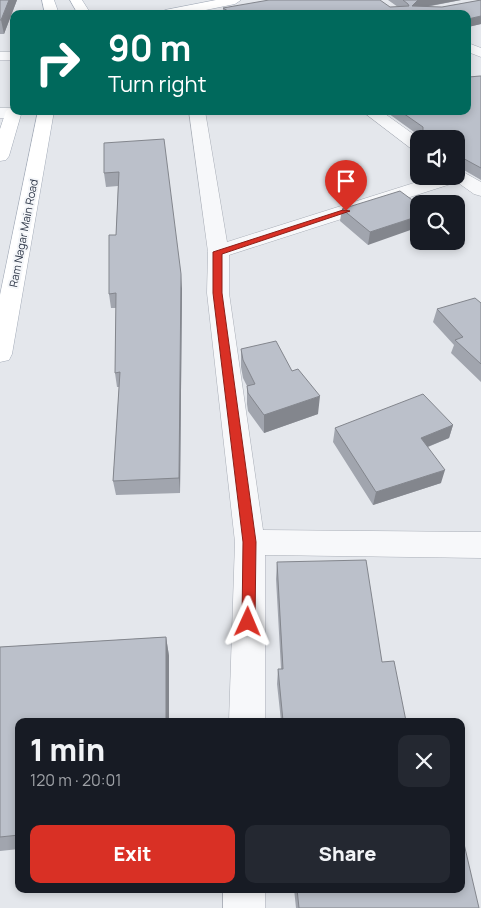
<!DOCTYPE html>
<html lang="en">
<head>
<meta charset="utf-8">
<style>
  :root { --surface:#171b24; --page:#242831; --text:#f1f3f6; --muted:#9ea1a6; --accent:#d93025 }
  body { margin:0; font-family:Manrope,sans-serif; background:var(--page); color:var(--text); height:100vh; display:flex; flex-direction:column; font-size:19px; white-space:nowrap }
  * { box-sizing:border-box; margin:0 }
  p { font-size:16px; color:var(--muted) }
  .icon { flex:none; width:28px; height:28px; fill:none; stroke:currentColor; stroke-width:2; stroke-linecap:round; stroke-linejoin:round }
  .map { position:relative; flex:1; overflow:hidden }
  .drawer { position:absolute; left:15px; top:718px; width:450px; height:175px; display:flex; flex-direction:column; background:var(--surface); border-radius:10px; box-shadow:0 2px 8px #0003 }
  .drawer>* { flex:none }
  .banner { position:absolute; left:10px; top:10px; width:461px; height:105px; border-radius:10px; box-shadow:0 2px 8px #0003; background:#00695c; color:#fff; overflow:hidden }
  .fabs { position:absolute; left:410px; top:130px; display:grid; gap:10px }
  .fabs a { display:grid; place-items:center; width:55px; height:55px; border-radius:10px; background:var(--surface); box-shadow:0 2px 8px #0003; font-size:25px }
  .pin { position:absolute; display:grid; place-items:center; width:42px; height:42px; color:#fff; margin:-51px -21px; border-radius:50% 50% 50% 0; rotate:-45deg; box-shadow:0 0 5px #0007 }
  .pin .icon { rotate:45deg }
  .me { position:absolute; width:55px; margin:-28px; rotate:1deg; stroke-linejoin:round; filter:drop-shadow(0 0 4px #0008) }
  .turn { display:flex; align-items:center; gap:18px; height:105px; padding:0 15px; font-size:22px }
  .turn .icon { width:65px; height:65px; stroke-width:2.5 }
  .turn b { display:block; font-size:35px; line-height:42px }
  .round { display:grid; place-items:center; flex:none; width:52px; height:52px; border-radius:10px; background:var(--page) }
  .head { display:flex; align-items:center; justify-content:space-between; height:85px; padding:0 15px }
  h1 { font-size:30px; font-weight:800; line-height:38px }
  .action { display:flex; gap:10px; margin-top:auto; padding:10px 15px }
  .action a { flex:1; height:58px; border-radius:10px; background:var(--accent); color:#fff; font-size:20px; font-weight:800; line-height:58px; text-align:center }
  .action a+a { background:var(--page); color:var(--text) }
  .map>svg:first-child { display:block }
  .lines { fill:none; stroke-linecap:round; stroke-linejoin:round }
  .minor-casing { stroke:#a9aeb7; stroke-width:1 }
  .major-casing { stroke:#a3abb8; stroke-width:1 }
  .minor { fill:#f7f8fa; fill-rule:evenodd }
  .major { fill:#fff; fill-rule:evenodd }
  .wall { fill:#a1a5ae }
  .shaded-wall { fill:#83868d }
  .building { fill:#bbc0ca; stroke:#83868d }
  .route { fill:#d93025; stroke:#8d1f18 }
  .labels { text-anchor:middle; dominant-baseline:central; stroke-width:4; stroke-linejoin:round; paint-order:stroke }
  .far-street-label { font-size:11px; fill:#2b3445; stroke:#f4f6f9 }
</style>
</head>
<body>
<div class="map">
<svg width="481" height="908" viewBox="0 0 481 908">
  <rect width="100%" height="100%" fill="#e4e7ec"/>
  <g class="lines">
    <g class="minor-casing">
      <path id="minor" d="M 468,43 L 481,48 L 481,57 L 468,52 Z
        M 0,52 L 14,52 L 14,60 L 0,60 Z
        M 0,108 L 13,108 L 14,111 L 21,113 L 13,118 L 0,118 Z
        M 189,111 L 205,111 L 227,242 L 436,176 L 456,176 L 456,168 L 481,182 L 481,196 L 474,194 L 457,182 L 229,255 L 229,293 L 263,530 L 481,532 L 481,558 L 265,555 L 265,721 L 229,721 L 235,542 L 207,293 L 208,252 Z
        M 362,111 L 381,111 L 420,139 L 419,151 L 413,150 Z
        M 223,889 L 265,889 L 265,908 L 223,908 Z"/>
    </g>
    <g class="major-casing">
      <path id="major" d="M 42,0 L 54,0 L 59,14 L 45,14 Z
        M 70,0 L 82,0 L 91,14 L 78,14 Z
        M 216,0 L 241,0 L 235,4 L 186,14 L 159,14 L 165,10 Z
        M 14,106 L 14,111 L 22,111 L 9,156 L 6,160 L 0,161 L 0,129 L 6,111 Z
        M 38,111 L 54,111 L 12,354 L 9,360 L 0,362 L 0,295 Z"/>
    </g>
    <use href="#minor" class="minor"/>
    <use href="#major" class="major"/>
  </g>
  <path class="wall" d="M 0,0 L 17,0 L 4,34 L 0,34 Z
    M 388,0 L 461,0 L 426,7 L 442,7 L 481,0 L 481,24 L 468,27 L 223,11 L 223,8 L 398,7 Z
    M 481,76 L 481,180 L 457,166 L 456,167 L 456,139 L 421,139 L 421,137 L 385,111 L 468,111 L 469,77 Z
    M 104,143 L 182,289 L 180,493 L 116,495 L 113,481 L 119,387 L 117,387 L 115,373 L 116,308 L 111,308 L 109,294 L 116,235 L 118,186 L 106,187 L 104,173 Z
    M 419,205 L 368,245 L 340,221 L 342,209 Z
    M 481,303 L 481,382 L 451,353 L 454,345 L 433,322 L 437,309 Z
    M 241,349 L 292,371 L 318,414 L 264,433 L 248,411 L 247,404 L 247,386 L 243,378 L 241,367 Z
    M 453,425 L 449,438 L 428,447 L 441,483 L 373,505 L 333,442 L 335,428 Z
    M 277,562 L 382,662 L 406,721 L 281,721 L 277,684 L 278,669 L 281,669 L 276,579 Z
    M 166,637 L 169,656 L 19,721 L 19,849 L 0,851 L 0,647 Z
    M 294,889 L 461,889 L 479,908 L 296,908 Z"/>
  <path class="shaded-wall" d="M 9,0 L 17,0 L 4,34 L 1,20 Z
    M 418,0 L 461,0 L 418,8 L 412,6 Z
    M 481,16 L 481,24 L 468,27 L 468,19 Z
    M 459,156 L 457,166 L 456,167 L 456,158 Z
    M 419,216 L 419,227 L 368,245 L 370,232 Z
    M 181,274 L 182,289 L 180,493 L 179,478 Z
    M 320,396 L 318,414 L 264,433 L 264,415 Z
    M 453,425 L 449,438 L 417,451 L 421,438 Z
    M 445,470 L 441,483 L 373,505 L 376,492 Z
    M 166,637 L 169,656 L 169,721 L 166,721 Z"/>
  <path class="building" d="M 0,0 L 9,0 L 1,20 L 0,20 Z
    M 269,0 L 380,0 L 390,7 L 409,6 L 408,4 L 403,0 L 418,0 L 412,6 L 442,7 L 481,0 L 481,16 L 468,19 L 468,14 L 211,14 L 228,11 L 223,8 Z
    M 468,69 L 469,77 L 480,76 L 481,76 L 481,168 L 459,156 L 456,158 L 456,139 L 425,139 L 423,137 L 423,127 L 400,111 L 468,111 Z
    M 164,139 L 181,274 L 179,478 L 113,481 L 120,372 L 115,373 L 116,293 L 109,294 L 109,235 L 116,235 L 119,172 L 104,173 L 104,143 Z
    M 400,191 L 419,205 L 419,216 L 370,232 L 342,209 Z
    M 475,298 L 481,303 L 481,364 L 455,340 L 463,337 L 437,309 Z
    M 276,341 L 292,371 L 298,369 L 320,396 L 264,415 L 248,393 L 247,386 L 255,384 L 243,360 L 241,349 Z
    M 423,394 L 453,425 L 421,438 L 445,470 L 376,492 L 335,428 Z
    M 366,560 L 382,662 L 394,661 L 406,721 L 283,721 L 278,669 L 283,669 L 277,562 Z
    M 166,637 L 166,721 L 19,721 L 19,835 L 0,837 L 0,647 Z
    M 461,831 L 479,908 L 299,908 L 297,889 L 461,889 Z"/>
  <path class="route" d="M 343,210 L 350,211 L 222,254 L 222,293 L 256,542 L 255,622 L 253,626 L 248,628 L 244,626 L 242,622 L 243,542 L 213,293 L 213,252 Z"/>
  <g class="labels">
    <g class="far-street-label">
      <text transform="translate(23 233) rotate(-79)">Ram Nagar Main Road</text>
    </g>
  </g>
</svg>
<div class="fabs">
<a><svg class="icon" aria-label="sound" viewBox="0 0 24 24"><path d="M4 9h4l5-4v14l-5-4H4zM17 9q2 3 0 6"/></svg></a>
<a><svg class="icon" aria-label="search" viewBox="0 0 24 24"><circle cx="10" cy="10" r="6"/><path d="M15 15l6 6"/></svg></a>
</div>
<div class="pin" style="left:346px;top:211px;background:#d93025"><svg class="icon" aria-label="arrive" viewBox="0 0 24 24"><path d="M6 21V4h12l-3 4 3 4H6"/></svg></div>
<svg class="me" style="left:248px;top:622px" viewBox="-20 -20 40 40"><path d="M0-17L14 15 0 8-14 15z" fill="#d93025" stroke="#fff" stroke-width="4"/></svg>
<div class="banner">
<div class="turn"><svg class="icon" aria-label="right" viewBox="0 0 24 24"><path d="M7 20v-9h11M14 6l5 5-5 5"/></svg><div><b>90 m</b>Turn right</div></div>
</div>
<section class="drawer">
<div class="head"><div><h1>1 min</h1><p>120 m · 20:01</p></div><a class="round"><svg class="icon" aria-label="close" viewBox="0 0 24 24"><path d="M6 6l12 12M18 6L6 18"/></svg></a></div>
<div class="action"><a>Exit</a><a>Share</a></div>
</section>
</div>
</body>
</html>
